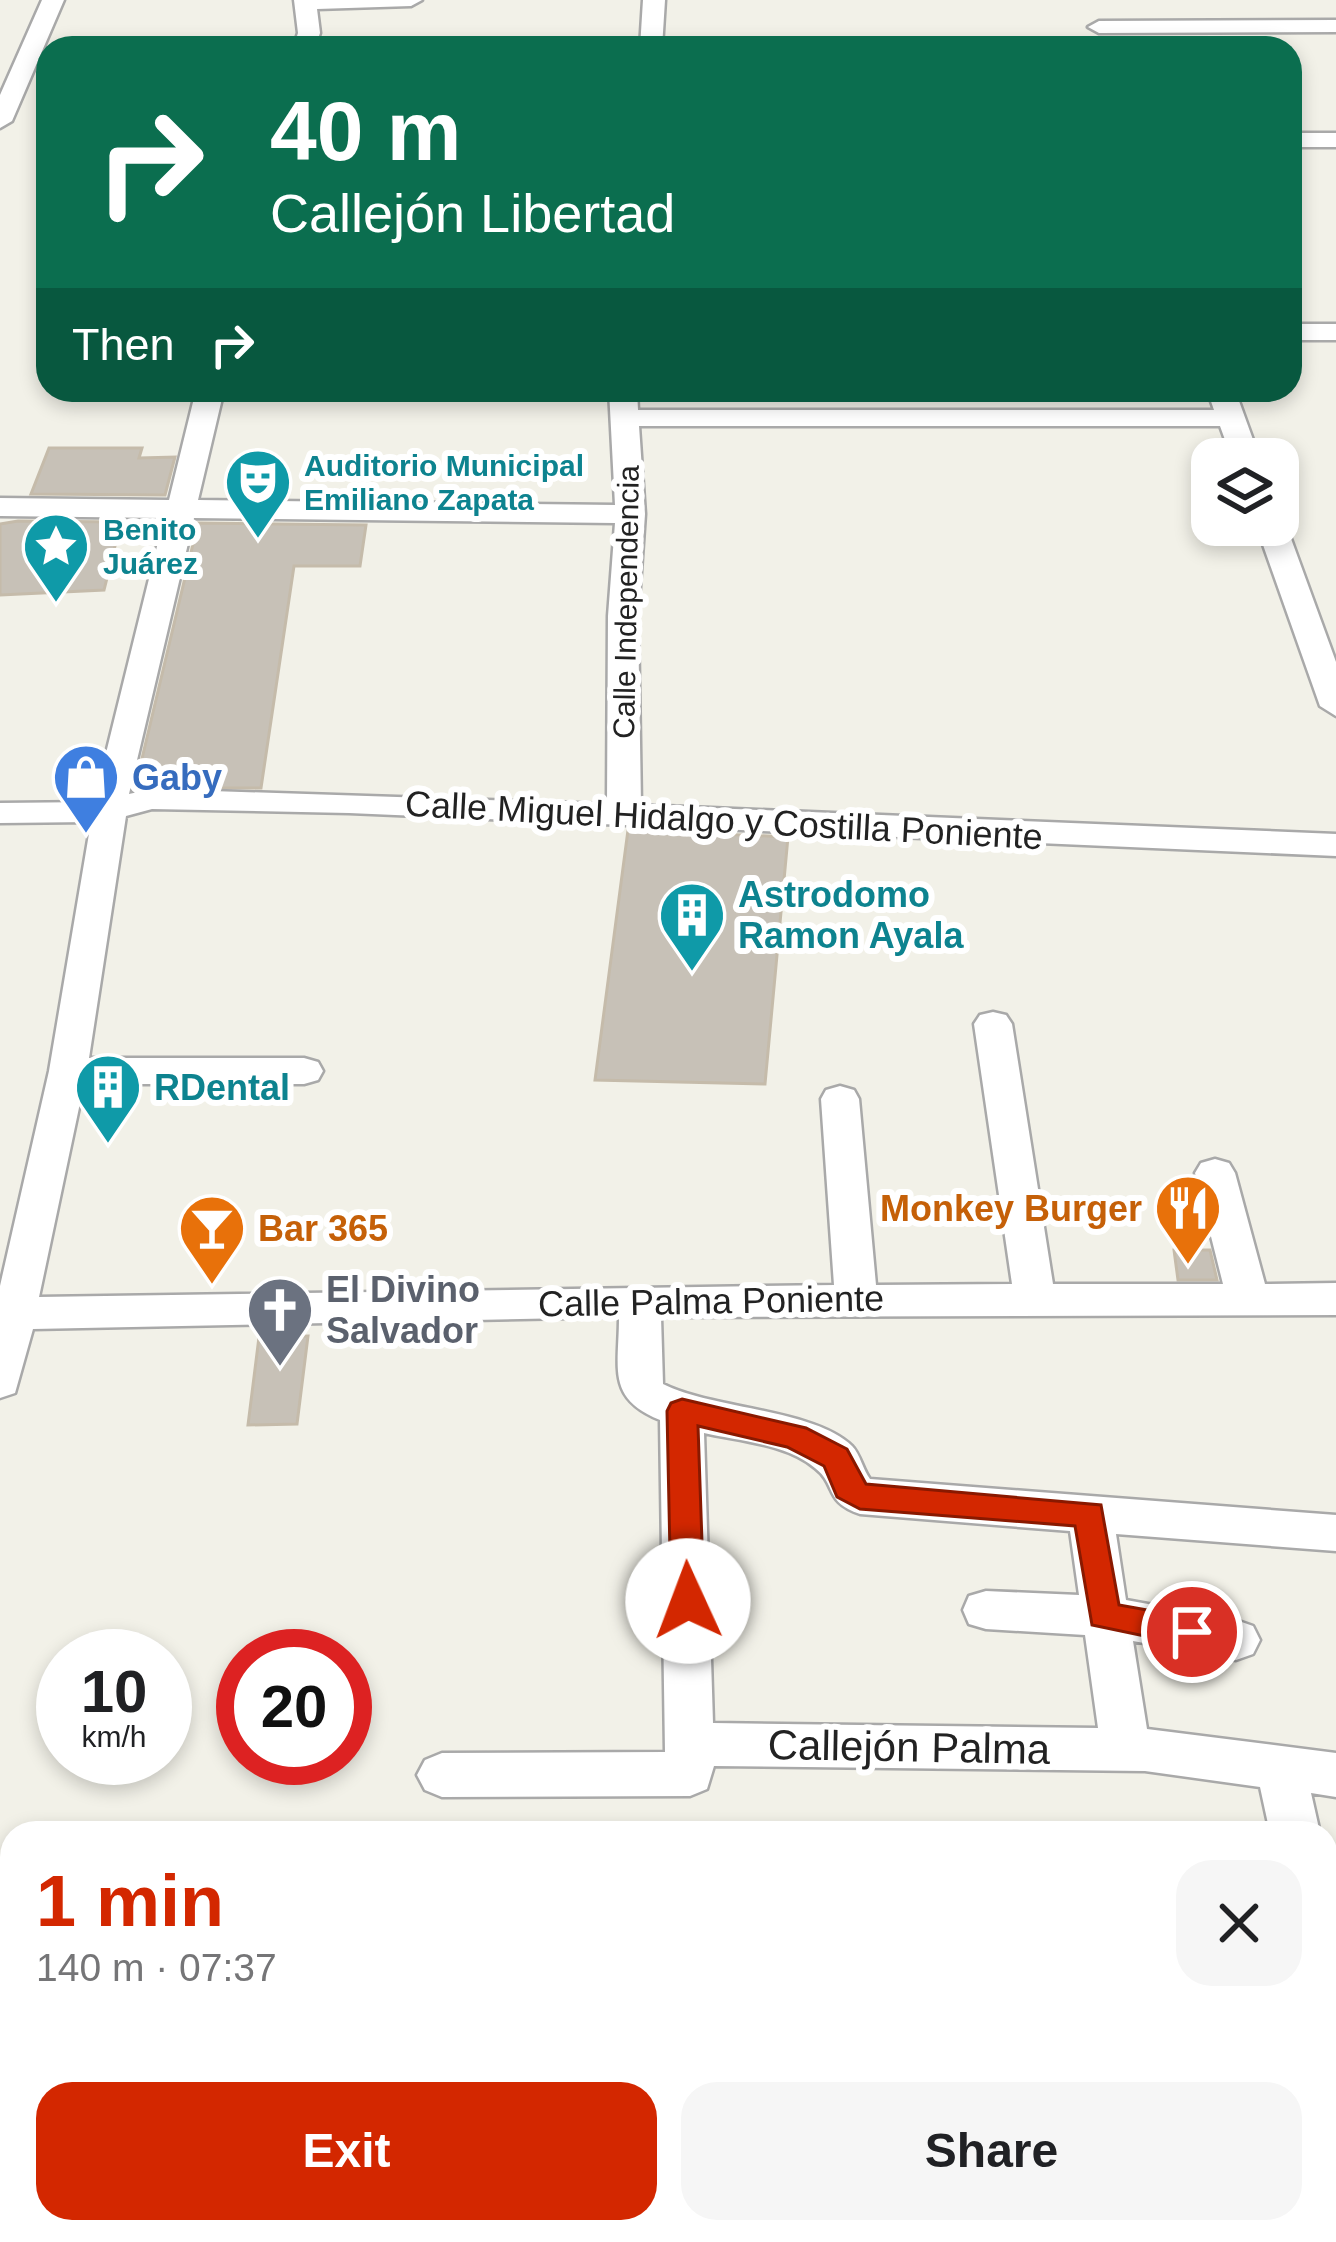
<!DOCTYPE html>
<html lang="en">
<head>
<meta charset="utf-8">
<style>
  :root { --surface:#fff; --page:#f6f6f6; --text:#202124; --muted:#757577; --accent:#d32700 }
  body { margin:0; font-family:Arial,sans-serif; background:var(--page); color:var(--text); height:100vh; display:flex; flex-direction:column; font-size:45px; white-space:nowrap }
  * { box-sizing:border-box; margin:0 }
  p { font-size:39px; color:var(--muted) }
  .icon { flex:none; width:66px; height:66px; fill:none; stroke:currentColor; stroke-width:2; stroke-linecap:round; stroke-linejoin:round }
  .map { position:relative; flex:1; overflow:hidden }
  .panel { position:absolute; left:0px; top:1821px; width:1338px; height:423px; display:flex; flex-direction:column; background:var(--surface); border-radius:36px 36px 0 0; box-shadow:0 6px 18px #0003 }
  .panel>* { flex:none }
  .guide { position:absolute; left:36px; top:36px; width:1266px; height:366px; border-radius:36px; box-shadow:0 6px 18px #0003; background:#0b6e4f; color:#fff; overflow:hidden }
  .tools { position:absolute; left:1191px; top:438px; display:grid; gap:24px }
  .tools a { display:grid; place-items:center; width:108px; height:108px; border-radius:24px; background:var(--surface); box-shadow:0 6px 18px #0003; font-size:60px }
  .speed { position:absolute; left:36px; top:1629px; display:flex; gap:24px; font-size:60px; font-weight:700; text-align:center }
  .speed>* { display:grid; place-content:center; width:156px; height:156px; border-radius:50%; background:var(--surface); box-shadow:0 6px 18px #0003; line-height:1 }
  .speed small { font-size:30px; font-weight:400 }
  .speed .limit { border:18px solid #d22; background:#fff; color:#111 }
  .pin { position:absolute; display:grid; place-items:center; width:102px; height:102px; color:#fff; margin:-51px; border:6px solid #fff; border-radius:50%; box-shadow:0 3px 12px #0007 }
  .me { position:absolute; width:132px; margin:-66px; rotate:358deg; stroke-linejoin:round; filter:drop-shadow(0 0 9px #0008) }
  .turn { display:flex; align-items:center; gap:42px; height:252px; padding:0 36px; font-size:54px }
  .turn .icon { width:156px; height:156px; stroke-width:2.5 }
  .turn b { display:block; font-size:84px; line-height:102px }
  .then { display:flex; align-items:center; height:114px; padding:0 36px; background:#0003; gap:24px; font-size:45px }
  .round { display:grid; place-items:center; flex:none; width:126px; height:126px; border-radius:36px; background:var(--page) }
  .overview { display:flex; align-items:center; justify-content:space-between; height:204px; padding:0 36px }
  h1 { font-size:72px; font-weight:800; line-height:90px; color:var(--accent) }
  .primary-button { display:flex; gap:24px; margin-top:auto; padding:24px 36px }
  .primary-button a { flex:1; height:138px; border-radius:36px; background:var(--accent); color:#fff; font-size:48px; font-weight:800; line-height:138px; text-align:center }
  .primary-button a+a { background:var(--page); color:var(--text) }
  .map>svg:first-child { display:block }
  .building { fill:#c7c1b7; stroke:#c5bbaa; stroke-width:3 }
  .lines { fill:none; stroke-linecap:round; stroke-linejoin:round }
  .minor-casing { stroke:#a9a9a9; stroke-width:5 }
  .minor { fill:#fff; fill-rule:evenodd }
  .route { fill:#d32700; stroke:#891900; stroke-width:3 }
  .labels { text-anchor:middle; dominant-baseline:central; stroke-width:12; stroke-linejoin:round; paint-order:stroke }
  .far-culture-label { font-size:30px; font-weight:bold; fill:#0d838f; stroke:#fff; text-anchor:start }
  .far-street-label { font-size:30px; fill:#222; stroke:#fff }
  .shop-label { font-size:36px; font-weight:bold; fill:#366cbe; stroke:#fff; text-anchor:start }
  .street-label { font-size:36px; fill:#222; stroke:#fff }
  .culture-label { font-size:36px; font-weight:bold; fill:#0d838f; stroke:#fff; text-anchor:start }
  .food-label { font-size:36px; font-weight:bold; fill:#c56008; stroke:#fff; text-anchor:end }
  .worship-label { font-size:36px; font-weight:bold; fill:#5b616d; stroke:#fff; text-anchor:start }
  .near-street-label { font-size:42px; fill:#222; stroke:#fff }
</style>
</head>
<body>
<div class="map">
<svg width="1336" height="2242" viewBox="0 0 1336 2242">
  <rect width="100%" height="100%" fill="#f2f1e8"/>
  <path class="building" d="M 49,448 L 142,448 L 139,458 L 175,457 L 165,495 L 31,494 Z
    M 18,521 L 121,522 L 104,590 L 0,595 L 0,524 Z
    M 198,523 L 366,525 L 360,566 L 294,566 L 261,788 L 135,788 Z
    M 628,830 L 788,837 L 765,1084 L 595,1080 Z
    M 1174,1250 L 1210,1250 L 1217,1280 L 1178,1280 Z
    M 308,1336 L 297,1424 L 248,1425 L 259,1337 Z"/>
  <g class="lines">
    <g class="minor-casing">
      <path id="minor" d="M 42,0 L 64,0 L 12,121 L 0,128 L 0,95 Z
        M 294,0 L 422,0 L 411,6 L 317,9 L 320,33 L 315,48 L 293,48 L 298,33 Z
        M 643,0 L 665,0 L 662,48 L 640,48 Z
        M 1336,20 L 1336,32 L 1099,33 L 1088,27 L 1099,21 Z
        M 1290,133 L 1336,133 L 1336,147 L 1290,147 Z
        M 1290,324 L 1336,324 L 1336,340 L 1290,340 Z
        M 196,390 L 224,390 L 198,500 L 615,505 L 609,390 L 637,390 L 638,410 L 1214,410 L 1207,390 L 1235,390 L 1260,459 L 1232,459 L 1220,426 L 639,426 L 645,514 L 638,616 L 641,805 L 1336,834 L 1336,856 L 349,813 L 152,809 L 126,816 L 89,1058 L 304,1058 L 318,1062 L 323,1071 L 318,1080 L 304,1084 L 84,1084 L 39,1297 L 834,1285 L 821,1099 L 826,1090 L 840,1086 L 854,1090 L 859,1099 L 876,1285 L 1012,1284 L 974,1024 L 980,1015 L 993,1012 L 1006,1015 L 1012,1024 L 1053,1284 L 1223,1284 L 1195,1173 L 1201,1163 L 1215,1159 L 1229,1163 L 1235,1173 L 1265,1284 L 1336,1283 L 1336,1315 L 661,1317 L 663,1384 C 712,1409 814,1409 852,1446 C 860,1454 863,1470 870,1479 L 1336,1515 L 1336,1551 L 1116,1534 L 1126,1600 L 1236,1620 L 1253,1626 L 1260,1640 L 1253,1654 L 1236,1660 L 1133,1641 L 1147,1729 L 1336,1753 L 1336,1797 L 1311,1793 L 1320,1833 L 1270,1833 L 1260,1787 L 1145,1771 L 714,1766 L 707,1789 L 690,1796 L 442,1797 L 425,1790 L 417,1775 L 425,1760 L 442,1753 L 665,1752 L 660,1420 C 606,1398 619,1369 619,1317 L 33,1329 L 15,1393 L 0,1398 L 0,1286 L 49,1071 L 91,822 L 0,823 L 0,803 L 94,802 L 164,518 L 0,516 L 0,498 L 169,500 ZM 194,518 L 615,523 L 608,616 L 607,804 L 152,789 L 129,794 ZM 704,1433 C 739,1441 787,1444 815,1468 C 837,1485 824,1502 860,1514 L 1070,1531 L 1079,1595 L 986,1591 L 969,1596 L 963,1610 L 969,1624 L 986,1629 L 1085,1635 L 1098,1728 L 713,1723 Z
        M 1278,518 L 1286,525 L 1336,662 L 1336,716 L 1320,706 L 1256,525 L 1278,525 Z
        M 1326,1952 L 1336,1956 L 1336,2048 L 1326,2044 Z
        M 0,1975 L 12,1975 L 12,2025 L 0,2025 Z"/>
    </g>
    <use href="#minor" class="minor"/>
  </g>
  <path class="route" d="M 682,1399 L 806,1428 L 847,1449 L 866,1484 L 1101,1505 L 1119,1605 L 1192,1618 L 1203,1622 L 1208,1632 L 1203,1641 L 1192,1646 L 1092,1625 L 1075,1526 L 860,1509 L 837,1497 L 824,1466 L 787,1447 L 698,1426 L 704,1601 L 699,1611 L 688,1615 L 676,1611 L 671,1601 L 667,1411 L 671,1403 Z"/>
  <defs>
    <g id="theatre-pin" transform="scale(3.45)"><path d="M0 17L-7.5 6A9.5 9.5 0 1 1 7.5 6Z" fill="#0f9aa8" stroke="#fff"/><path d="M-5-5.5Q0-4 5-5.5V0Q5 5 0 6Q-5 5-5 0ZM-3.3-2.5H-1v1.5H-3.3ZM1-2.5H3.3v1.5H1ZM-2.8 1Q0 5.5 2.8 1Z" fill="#fff"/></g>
    <g id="sight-pin" transform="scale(3.45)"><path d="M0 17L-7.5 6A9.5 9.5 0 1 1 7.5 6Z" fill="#0f9aa8" stroke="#fff"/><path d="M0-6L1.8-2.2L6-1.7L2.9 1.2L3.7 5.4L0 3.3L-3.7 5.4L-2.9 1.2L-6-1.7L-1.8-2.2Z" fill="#fff"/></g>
    <g id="shop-pin" transform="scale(3.45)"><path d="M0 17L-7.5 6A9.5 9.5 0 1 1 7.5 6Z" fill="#3f7fe0" stroke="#fff"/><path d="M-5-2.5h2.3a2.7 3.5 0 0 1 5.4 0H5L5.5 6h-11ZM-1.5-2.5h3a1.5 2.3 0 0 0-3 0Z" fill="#fff"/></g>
    <g id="building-pin" transform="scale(3.45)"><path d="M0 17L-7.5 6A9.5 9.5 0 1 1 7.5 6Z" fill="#0f9aa8" stroke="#fff"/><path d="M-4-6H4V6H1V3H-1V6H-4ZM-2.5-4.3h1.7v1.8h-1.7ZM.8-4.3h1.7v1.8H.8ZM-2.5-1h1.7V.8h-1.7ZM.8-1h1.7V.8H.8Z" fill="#fff"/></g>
    <g id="restaurant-pin" transform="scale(3.45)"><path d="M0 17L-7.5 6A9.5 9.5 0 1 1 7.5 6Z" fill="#e8710a" stroke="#fff"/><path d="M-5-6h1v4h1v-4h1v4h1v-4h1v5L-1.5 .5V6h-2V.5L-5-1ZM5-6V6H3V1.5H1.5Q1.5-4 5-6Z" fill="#fff"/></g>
    <g id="bar-pin" transform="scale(3.45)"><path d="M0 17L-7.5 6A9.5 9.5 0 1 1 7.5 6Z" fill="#e8710a" stroke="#fff"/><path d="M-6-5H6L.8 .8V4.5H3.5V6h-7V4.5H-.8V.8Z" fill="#fff"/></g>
    <g id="church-pin" transform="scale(3.45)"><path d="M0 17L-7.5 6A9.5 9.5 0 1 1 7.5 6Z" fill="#6b7280" stroke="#fff"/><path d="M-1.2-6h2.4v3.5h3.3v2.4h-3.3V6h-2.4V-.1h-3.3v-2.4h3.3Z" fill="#fff"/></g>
  </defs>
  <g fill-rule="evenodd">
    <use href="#theatre-pin" x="258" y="482"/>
    <use href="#sight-pin" x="56" y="546"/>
    <use href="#shop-pin" x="86" y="777"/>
    <use href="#building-pin" x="692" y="915"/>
    <use href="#building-pin" x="108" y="1087"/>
    <use href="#restaurant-pin" x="1188" y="1208"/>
    <use href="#bar-pin" x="212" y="1228"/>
    <use href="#church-pin" x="280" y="1310"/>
  </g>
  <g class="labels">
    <g class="far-culture-label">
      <text x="304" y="465">Auditorio Municipal<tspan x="304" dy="34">Emiliano Zapata</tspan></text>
      <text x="103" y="529">Benito<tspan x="103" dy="34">Juárez</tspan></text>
    </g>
    <g class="far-street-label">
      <text transform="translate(626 602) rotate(-89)">Calle Independencia</text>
    </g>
    <g class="shop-label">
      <text x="132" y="777">Gaby</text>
    </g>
    <g class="street-label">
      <text transform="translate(724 820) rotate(3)">Calle Miguel Hidalgo y Costilla Poniente</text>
      <text transform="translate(711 1301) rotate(-1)">Calle Palma Poniente</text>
    </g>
    <g class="culture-label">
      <text x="738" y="894">Astrodomo<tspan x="738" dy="41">Ramon Ayala</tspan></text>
      <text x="154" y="1087">RDental</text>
    </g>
    <g class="food-label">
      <text x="1142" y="1208">Monkey Burger</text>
      <text x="258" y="1228" text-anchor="start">Bar 365</text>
    </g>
    <g class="worship-label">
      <text x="326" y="1289">El Divino<tspan x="326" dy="41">Salvador</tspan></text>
    </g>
    <g class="near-street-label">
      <text transform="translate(909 1747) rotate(1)">Callejón Palma</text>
    </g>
  </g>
</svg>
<div class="tools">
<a><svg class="icon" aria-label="layers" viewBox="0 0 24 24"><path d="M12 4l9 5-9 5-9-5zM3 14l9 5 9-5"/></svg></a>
</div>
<div class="speed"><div>10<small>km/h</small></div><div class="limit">20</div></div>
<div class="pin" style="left:1192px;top:1632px;background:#d93025"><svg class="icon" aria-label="arrive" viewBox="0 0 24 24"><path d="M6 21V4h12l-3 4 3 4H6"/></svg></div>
<svg class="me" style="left:688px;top:1601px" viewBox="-20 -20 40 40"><circle r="19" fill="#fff"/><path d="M0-13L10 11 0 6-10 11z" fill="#d32700"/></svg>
<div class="guide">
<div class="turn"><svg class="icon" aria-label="right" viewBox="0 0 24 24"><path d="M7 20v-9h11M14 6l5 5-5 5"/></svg><div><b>40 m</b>Callejón Libertad</div></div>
<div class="then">Then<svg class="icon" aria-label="right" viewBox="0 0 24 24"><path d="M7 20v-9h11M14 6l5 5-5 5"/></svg></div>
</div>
<section class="panel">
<div class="overview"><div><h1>1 min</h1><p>140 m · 07:37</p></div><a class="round"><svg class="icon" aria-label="close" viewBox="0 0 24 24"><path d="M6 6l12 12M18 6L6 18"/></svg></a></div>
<div class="primary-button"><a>Exit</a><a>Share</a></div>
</section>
</div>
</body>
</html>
